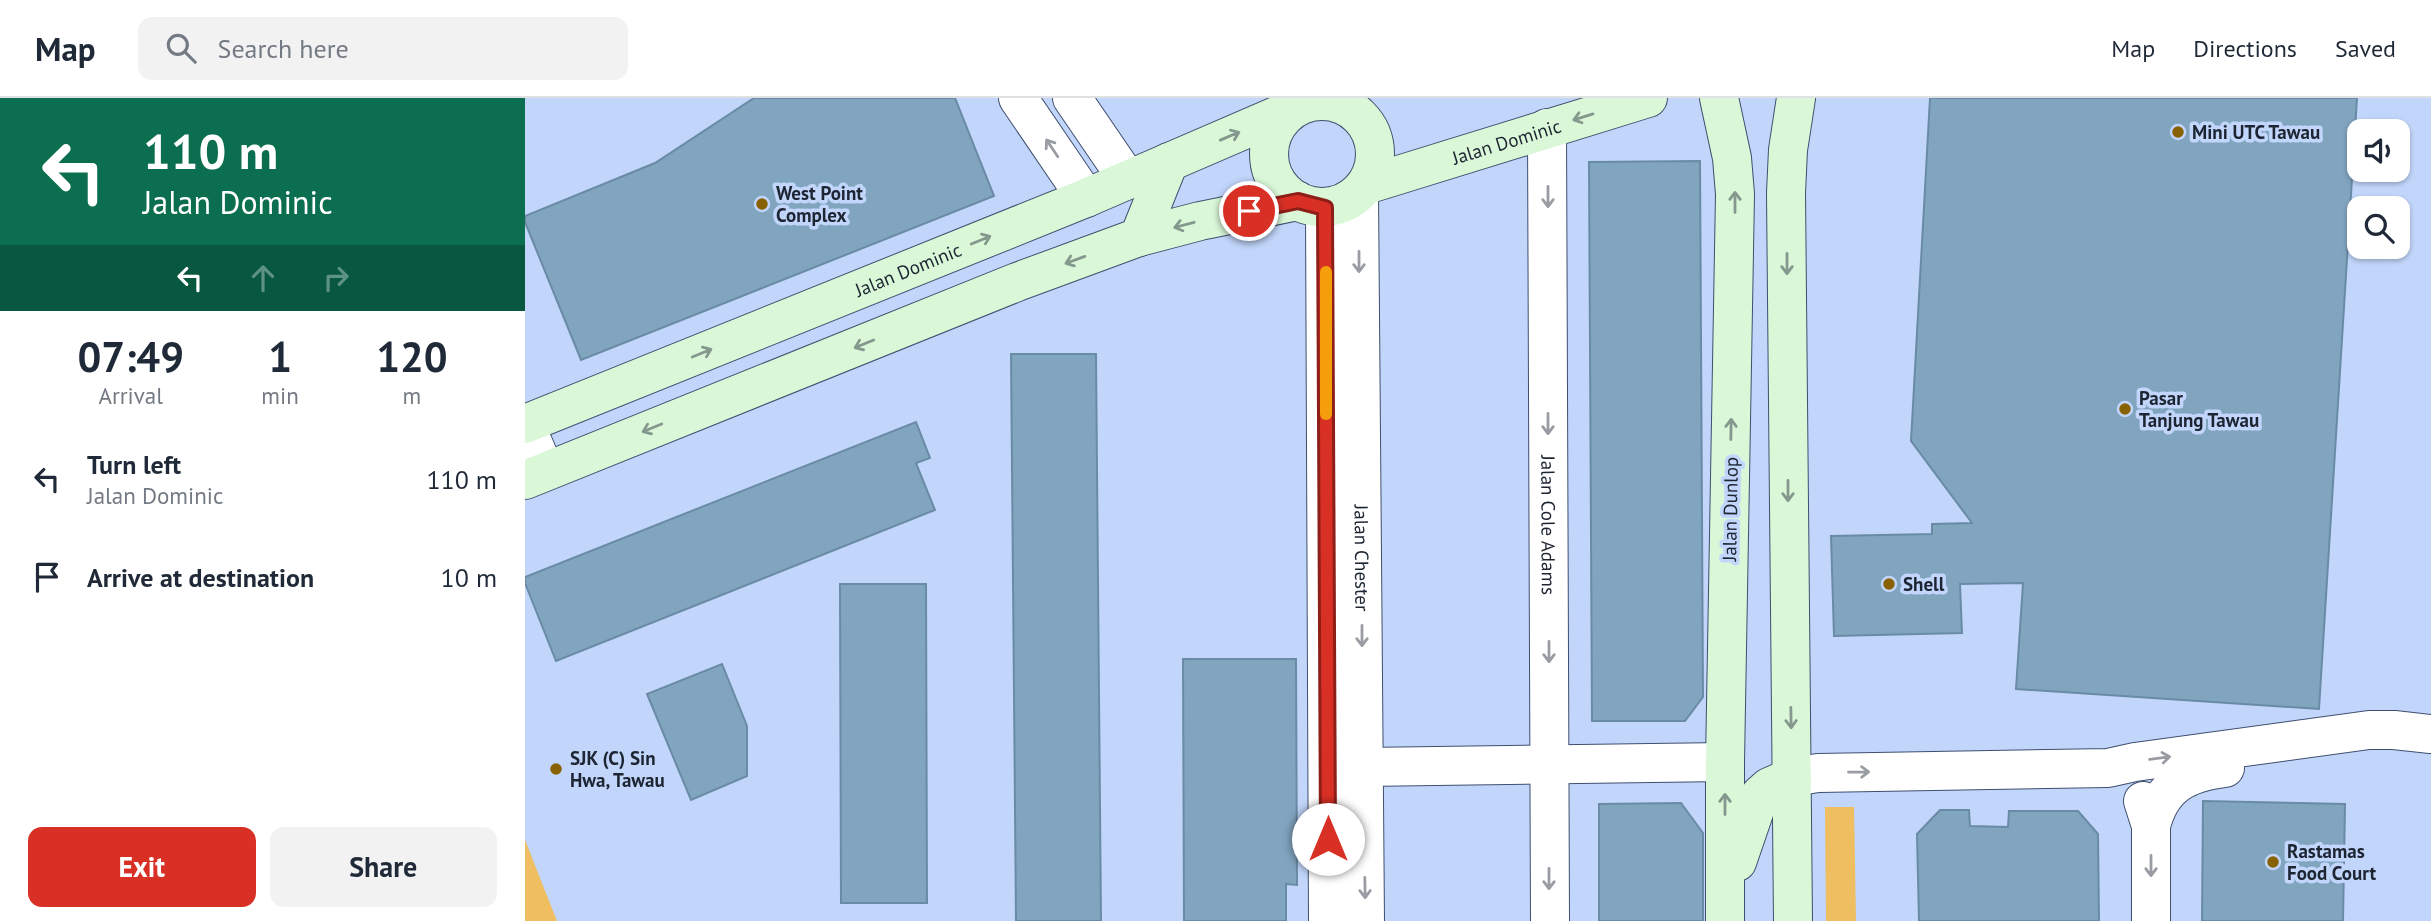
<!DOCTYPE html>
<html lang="en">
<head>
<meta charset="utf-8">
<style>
  :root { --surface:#fff; --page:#f2f2f3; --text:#1f2937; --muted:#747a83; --line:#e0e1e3; --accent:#d93025 }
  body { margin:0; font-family:"PT Sans",sans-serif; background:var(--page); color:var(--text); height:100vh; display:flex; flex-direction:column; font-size:26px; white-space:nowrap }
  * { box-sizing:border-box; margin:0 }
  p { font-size:23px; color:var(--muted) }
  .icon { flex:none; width:38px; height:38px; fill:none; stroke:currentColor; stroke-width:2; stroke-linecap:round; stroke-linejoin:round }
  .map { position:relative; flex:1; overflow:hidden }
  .details { display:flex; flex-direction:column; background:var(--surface); width:525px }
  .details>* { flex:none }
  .banner { background:#0b6e4f; color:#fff; overflow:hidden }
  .fabs { position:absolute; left:1822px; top:21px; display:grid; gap:14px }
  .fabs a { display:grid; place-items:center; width:63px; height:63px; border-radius:14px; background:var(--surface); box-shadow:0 2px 5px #0004; font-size:35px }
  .pin { position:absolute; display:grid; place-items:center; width:60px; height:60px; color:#fff; margin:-30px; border:4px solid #fff; border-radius:50%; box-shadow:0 2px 7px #0007 }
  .me { position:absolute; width:77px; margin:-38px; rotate:0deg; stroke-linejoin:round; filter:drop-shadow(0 0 5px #0008) }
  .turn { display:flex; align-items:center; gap:24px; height:147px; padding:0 28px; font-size:32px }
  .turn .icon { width:91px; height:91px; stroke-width:2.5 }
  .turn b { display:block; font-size:49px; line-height:60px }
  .lanes { display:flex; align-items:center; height:66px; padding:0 28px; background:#0003; justify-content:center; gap:35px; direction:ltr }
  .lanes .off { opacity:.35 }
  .eta { display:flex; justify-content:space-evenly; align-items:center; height:119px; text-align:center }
  .eta b { font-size:42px; font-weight:700; line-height:49px }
  .button { display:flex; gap:14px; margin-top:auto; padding:14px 28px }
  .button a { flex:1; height:80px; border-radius:14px; background:var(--accent); color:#fff; font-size:28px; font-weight:700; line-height:80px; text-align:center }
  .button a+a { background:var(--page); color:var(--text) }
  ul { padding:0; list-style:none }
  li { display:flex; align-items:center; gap:21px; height:98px; padding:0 28px }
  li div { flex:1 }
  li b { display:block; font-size:26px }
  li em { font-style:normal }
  header { display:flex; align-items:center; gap:42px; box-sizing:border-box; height:98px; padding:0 35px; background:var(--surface); border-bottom:2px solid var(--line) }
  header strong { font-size:33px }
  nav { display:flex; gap:38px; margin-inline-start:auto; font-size:24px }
  .search { width:490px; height:63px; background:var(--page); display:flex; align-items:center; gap:18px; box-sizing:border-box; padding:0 24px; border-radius:14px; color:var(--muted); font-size:26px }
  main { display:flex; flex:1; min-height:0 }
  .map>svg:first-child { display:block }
  .green { fill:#eebe61 }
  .building { fill:#81a4bf; stroke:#698ba5; stroke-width:2 }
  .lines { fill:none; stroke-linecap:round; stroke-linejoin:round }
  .street-casing { stroke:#3f4f6e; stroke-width:40 }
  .secondary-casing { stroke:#3f4f6e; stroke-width:40 }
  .street { stroke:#fff; stroke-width:38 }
  .secondary { stroke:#daf7d8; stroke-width:38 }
  .oneway { stroke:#85988d }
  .oneway2 { stroke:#999ca3 }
  .route-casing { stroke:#8d1f18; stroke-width:18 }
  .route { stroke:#d93025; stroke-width:12 }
  .slow { stroke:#f59e0b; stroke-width:12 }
  .poi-dot { fill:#886200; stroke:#c2d6fb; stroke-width:2.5 }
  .labels { text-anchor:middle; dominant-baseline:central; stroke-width:7; stroke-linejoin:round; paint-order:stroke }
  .poi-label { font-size:19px; font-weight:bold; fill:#1d2432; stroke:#c2d6fb; text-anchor:start }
  .street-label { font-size:19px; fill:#1d2432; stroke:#c2d6fb }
</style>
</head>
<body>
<header>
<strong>Map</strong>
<div class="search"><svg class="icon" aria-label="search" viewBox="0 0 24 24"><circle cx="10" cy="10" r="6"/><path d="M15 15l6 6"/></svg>Search here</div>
<nav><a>Map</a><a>Directions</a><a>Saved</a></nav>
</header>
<main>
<section class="details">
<div class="banner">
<div class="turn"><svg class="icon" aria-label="left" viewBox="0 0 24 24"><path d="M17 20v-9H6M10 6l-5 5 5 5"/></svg><div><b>110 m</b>Jalan Dominic</div></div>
<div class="lanes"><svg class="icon" aria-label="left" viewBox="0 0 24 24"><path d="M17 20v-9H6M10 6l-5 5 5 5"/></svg><svg class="icon off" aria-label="ahead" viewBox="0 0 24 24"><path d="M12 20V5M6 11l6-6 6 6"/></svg><svg class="icon off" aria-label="right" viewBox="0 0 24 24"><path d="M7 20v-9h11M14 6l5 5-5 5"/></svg></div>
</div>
<div class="eta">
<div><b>07:49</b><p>Arrival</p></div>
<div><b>1</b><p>min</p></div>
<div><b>120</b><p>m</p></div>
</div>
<ul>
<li><svg class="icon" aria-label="left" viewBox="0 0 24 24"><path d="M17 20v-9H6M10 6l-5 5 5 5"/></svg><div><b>Turn left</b><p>Jalan Dominic</p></div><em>110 m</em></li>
<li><svg class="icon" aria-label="arrive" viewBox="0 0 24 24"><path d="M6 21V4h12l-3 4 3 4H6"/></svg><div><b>Arrive at destination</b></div><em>10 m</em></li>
</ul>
<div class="button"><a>Exit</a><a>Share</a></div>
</section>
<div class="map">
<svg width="1906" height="823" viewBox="0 0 1906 823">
  <rect width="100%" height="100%" fill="#c2d6fb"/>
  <path class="green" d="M 1300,709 L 1329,709 L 1331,823 L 1301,823 Z
    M 0,742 L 32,823 L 0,823 Z"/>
  <path class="building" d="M 229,0 L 430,0 L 469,98 L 56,262 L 0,124 L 0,118 L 130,65 Z
    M 1405,0 L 1832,0 L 1794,611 L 1491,591 L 1498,485 L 1435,486 L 1437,535 L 1309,538 L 1306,438 L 1407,436 L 1407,426 L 1447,425 L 1386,343 Z
    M 1175,63 L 1178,599 L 1160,623 L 1067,623 L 1064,64 Z
    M 486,256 L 571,256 L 576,823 L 491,823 Z
    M 391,324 L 405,360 L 391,365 L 410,412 L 31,563 L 0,485 L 0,479 Z
    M 315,486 L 401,486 L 402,805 L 316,805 Z
    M 658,561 L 771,561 L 772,787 L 761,786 L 761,823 L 659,823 Z
    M 197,566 L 222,628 L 222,678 L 166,702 L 122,596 Z
    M 1678,703 L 1820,706 L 1818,823 L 1677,823 Z
    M 1156,705 L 1178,735 L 1178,823 L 1074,823 L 1074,706 Z
    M 1415,712 L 1444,712 L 1445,728 L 1483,729 L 1484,713 L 1553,713 L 1573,736 L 1574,823 L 1394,823 L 1392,736 Z"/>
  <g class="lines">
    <g class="street-casing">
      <g id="street">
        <path d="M 493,0 L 561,100"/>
        <path d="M 547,0 L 603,82"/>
        <path d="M 807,0 L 809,3"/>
        <path id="s1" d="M 1022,30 L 1025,823"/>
        <path id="s2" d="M 834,96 L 840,823"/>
        <path d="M 800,110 L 803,823"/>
        <path d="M 0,326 L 20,373"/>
        <path d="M 838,669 L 1200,664"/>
        <path d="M 1267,679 L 1293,675 L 1583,670 L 1610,664 L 1844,632 L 1869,632 L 1906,636"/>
        <path d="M 1618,703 L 1626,728 L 1626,823"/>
        <path d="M 1626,728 C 1636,688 1660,675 1700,670"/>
      </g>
    </g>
    <g class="secondary-casing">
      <g id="secondary">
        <path d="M 1194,0 L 1207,60 L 1210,96 L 1200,664 L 1200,823"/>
        <circle cx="797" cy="56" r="53"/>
        <path id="s3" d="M 841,87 L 1123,0"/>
        <path d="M 614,139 L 644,64"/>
        <path id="s4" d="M 0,326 L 561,100 L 765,12"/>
        <path d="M 0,382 L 492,184 L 614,139 L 675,123 L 773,103"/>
        <path d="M 1212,764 L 1235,697 L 1244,689 L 1267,679"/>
        <path d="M 1268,823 L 1261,95 L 1263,52 L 1271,0"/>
      </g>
    </g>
    <use href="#street" class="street"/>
    <use href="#secondary" class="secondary"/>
  </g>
  <defs><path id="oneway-shaft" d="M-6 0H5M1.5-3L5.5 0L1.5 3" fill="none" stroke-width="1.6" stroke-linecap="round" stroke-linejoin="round" transform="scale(1.75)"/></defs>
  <g class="oneway">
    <use href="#oneway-shaft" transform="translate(1058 19) rotate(163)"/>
    <use href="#oneway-shaft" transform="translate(705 38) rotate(-23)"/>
    <use href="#oneway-shaft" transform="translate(1210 104) rotate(-90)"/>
    <use href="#oneway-shaft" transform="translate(659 127) rotate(165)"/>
    <use href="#oneway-shaft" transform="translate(456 142) rotate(-22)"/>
    <use href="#oneway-shaft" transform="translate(550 162) rotate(160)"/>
    <use href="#oneway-shaft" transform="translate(1262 166) rotate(90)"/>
    <use href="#oneway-shaft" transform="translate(339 246) rotate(158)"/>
    <use href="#oneway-shaft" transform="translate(177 255) rotate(-22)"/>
    <use href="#oneway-shaft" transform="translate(127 330) rotate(158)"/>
    <use href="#oneway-shaft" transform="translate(1206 331) rotate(-89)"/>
    <use href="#oneway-shaft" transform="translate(1263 393) rotate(90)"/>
    <use href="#oneway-shaft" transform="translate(1266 620) rotate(89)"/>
    <use href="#oneway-shaft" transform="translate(1200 706) rotate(-90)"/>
  </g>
  <g class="oneway2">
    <use href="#oneway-shaft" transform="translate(527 50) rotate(-124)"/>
    <use href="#oneway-shaft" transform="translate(1023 99) rotate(90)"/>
    <use href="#oneway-shaft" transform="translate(834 164) rotate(90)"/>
    <use href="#oneway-shaft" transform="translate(1023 326) rotate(90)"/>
    <use href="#oneway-shaft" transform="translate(837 538) rotate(90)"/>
    <use href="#oneway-shaft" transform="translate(1024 554) rotate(90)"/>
    <use href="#oneway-shaft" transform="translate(1635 660) rotate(-7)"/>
    <use href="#oneway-shaft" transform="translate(1334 674) rotate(-1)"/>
    <use href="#oneway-shaft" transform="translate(1626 768) rotate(90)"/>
    <use href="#oneway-shaft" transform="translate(1024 781) rotate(90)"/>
    <use href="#oneway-shaft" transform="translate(840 790) rotate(89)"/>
  </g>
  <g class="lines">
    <g class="route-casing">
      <path id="route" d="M 724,113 L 773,103 L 800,110 L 803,741"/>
    </g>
    <use href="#route" class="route"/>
    <path class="slow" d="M 801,174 L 801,316"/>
  </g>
  <g class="poi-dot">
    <circle cx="1653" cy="34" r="7"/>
    <circle cx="237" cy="106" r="7"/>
    <circle cx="1600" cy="311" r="7"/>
    <circle cx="1364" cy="486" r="7"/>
    <circle cx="31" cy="671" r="7"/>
    <circle cx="1748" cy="764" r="7"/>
  </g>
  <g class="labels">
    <g class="poi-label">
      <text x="1667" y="34">Mini UTC Tawau</text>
      <text x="251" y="95">West Point<tspan x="251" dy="22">Complex</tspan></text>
      <text x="1614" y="300">Pasar<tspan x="1614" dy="22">Tanjung Tawau</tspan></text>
      <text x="1378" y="486">Shell</text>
      <text x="45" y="660">SJK (C) Sin<tspan x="45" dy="22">Hwa, Tawau</tspan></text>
      <text x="1762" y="753">Rastamas<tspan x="1762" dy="22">Food Court</tspan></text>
    </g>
    <g class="street-label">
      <text stroke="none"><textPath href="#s3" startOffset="147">Jalan Dominic</textPath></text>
      <text stroke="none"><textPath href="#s4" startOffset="413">Jalan Dominic</textPath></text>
      <text transform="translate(1205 411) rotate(-89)">Jalan Dunlop</text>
      <text stroke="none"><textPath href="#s1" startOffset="397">Jalan Cole Adams</textPath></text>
      <text stroke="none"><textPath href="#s2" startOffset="364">Jalan Chester</textPath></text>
    </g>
  </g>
</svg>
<div class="fabs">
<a><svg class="icon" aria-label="sound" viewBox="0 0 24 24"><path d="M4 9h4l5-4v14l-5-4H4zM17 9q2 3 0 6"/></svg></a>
<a><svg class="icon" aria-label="search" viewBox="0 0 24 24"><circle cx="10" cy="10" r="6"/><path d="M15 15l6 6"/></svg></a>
</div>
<div class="pin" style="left:724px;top:113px;background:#d93025"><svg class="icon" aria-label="arrive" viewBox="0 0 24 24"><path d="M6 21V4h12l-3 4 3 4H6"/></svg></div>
<svg class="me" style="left:803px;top:741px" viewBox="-20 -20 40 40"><circle r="19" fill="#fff"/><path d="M0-13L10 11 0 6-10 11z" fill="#d93025"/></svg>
</div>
</main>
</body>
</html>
